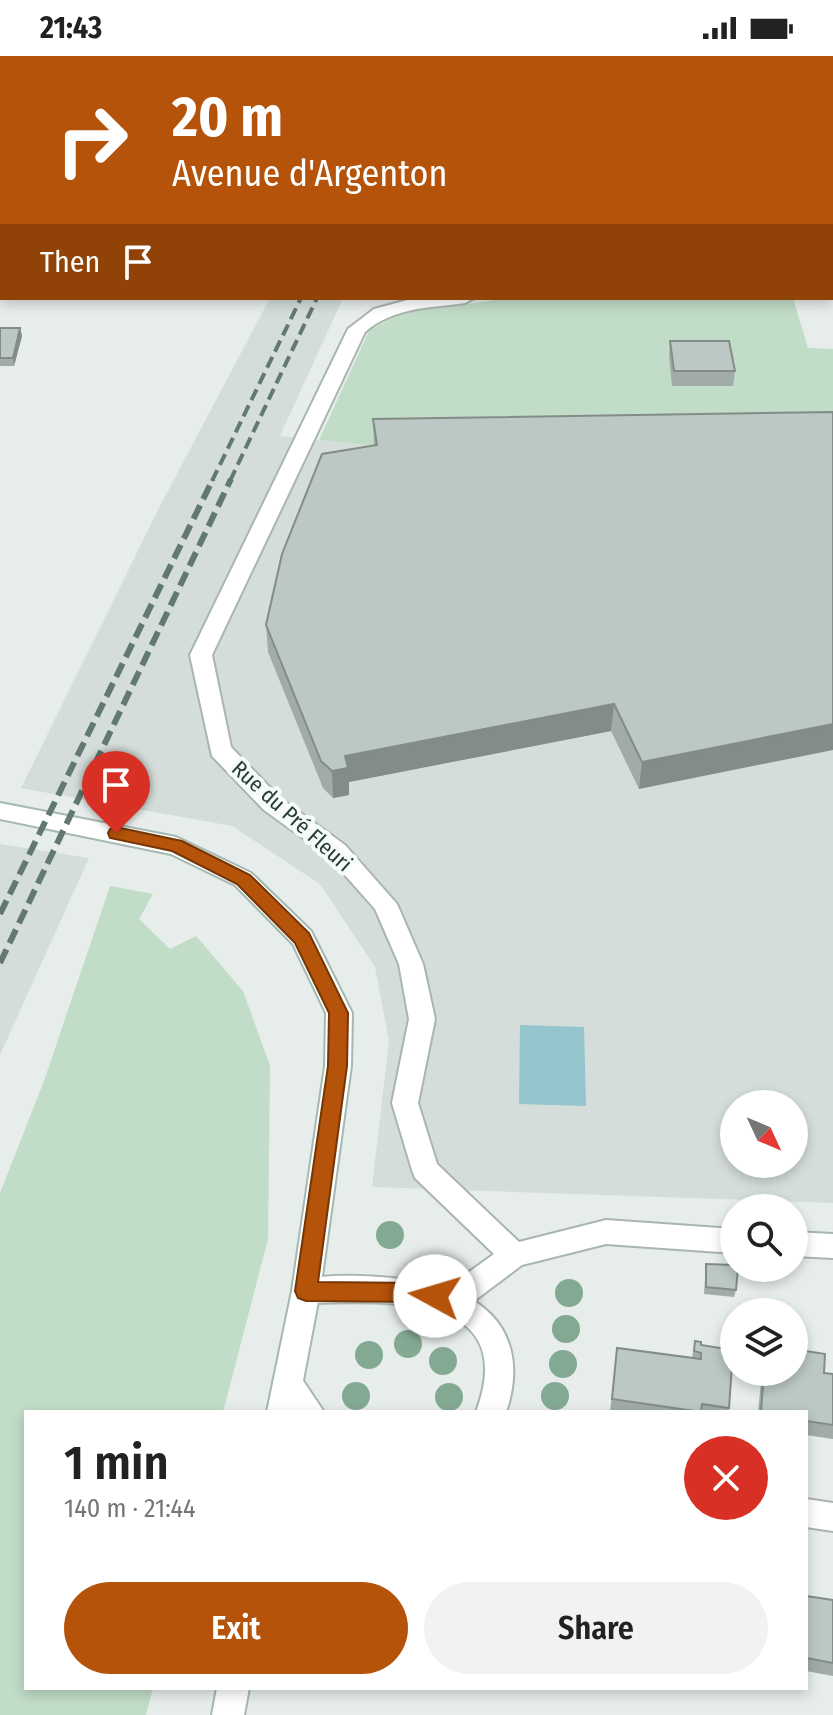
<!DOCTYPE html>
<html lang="en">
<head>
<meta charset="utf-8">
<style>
  :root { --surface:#fff; --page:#f2f2f2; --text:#222; --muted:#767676; --accent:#b45309 }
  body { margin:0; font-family:"Fira Sans Condensed",sans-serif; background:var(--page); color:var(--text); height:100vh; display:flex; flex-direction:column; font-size:30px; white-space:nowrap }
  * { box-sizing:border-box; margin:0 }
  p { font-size:26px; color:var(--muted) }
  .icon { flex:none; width:44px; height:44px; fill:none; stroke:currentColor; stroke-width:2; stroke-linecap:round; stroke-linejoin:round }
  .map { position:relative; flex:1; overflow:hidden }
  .panel { position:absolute; left:24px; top:1354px; width:784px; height:280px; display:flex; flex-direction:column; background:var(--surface); border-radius:0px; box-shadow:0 4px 12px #0003 }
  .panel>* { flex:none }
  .top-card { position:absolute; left:0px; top:0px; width:834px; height:244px; box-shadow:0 4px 12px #0003; background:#b45309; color:#fff; overflow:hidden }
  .needle { width:52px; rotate:134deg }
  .controls { position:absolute; left:720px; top:1034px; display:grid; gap:16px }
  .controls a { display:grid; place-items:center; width:88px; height:88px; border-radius:50%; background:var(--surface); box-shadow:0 4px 12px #0003; font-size:40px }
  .pin { position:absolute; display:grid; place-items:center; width:68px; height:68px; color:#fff; margin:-82px -34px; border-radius:50% 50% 50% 0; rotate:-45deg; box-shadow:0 0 8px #0007 }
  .pin .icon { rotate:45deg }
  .me { position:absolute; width:88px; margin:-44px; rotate:276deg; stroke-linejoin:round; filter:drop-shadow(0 0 6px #0008) }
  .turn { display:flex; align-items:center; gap:28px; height:168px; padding:0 40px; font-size:36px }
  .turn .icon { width:104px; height:104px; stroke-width:2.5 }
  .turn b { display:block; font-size:56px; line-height:68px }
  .then { display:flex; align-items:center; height:76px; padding:0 40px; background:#0003; gap:16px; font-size:30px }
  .round { display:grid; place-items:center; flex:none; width:84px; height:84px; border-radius:42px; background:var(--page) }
  .summary { display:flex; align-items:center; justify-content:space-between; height:136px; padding:0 40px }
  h1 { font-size:48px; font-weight:600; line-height:60px }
  .action { display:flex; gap:16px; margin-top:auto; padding:16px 40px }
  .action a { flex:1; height:92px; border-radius:48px; background:var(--accent); color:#fff; font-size:32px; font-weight:600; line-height:92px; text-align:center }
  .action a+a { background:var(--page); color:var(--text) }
  .status { display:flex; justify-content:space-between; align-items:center; height:56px; padding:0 40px; background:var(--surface); direction:ltr }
  .status svg { height:22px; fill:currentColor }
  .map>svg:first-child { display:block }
  .built { fill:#d4ddd9; fill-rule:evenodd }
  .green { fill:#c1dcc7 }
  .water { fill:#94c5cc }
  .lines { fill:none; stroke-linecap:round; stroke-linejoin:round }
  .lane-casing { stroke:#a9b5b1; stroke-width:4 }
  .street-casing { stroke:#a9b5b1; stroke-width:4 }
  .secondary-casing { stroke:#a5b8b1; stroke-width:4 }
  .lane { fill:#fff; fill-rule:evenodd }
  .street { fill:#fff; fill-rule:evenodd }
  .secondary { fill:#fff; fill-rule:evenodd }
  .rail-far1 { stroke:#617972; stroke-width:4; stroke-dasharray:12 6; stroke-linecap:butt }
  .rail { stroke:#617972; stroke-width:6; stroke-dasharray:15 7; stroke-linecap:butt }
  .tree { fill:#84a992 }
  .wall { fill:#a1aca8 }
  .shaded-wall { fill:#838c88 }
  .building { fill:#bbc8c3; stroke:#838c88; stroke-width:2 }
  .route { fill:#b45309; stroke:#753606; stroke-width:2 }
  .labels { text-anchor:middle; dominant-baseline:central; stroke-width:8; stroke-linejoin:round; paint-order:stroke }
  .street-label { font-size:22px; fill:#263e37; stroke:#f6faf8 }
</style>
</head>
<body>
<div class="status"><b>21:43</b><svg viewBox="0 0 49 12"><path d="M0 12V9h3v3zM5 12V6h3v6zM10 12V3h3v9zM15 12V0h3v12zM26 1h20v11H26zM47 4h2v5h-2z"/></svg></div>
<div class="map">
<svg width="833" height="1659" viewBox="0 0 833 1659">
  <rect width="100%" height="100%" fill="#e6edea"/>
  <path class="built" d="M 0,0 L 460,0 L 2,2 L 0,77 Z
    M 238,242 L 343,242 L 280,380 L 374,390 L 833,383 L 833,1147 L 372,1131 L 389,985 L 375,911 L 320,828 L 232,770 L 21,732 L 159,452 L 269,244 ZM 734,1048 L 794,1048 L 794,1108 L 734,1108 Z
    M 0,788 L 89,802 L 0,999 Z"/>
  <path class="green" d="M 512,242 L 793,242 L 808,292 L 833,293 L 833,383 L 374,390 L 319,384 L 369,275 L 400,257 Z
    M 110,830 L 153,838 L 139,863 L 170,893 L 196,880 L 243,935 L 270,1010 L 268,1183 L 223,1356 L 26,1356 L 26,1632 L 153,1632 L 146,1659 L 0,1659 L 0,1137 L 44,1025 Z"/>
  <path class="water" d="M 520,969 L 584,971 L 586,1050 L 519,1048 Z"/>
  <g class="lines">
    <g class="lane-casing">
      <path id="lane" d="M 19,0 L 33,0 L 18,2 Z
        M 315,0 L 325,0 L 325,2 L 315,2 Z
        M 0,8 L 2,8 L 2,14 L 0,14 Z
        M 0,170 L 2,170 L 2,177 L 0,177 Z"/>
    </g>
    <g class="street-casing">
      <path id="street" d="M 832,189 L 833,189 L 833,199 L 832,199 Z
        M 415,242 L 474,242 L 465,247 C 429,252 394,251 365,276 L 212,599 L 231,691 L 280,742 L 345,789 L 397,848 L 423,908 L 435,963 L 418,1047 L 437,1108 L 519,1186 L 606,1164 L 734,1173 L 734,1197 L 606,1188 L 522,1209 L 474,1245 C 514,1270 521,1313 506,1356 L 476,1356 C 522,1233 382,1246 306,1247 L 296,1244 L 292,1235 L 296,1226 C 329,1214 413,1221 447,1232 L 494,1198 L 415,1122 L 412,1114 L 392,1047 L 409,963 L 399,908 L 375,853 L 329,801 L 264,754 L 212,700 L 190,599 L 348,273 L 374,253 Z
        M 794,1176 L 833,1178 L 833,1202 L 794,1200 Z
        M 288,1313 L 298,1317 L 324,1356 L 292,1356 L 273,1326 L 278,1317 Z
        M 806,1443 L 833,1447 L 833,1475 L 806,1471 Z"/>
    </g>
    <g class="secondary-casing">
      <path id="secondary" d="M 0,747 L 176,781 L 251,817 L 311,875 L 352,957 L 351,1010 L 320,1235 L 297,1356 L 267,1356 L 292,1235 L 325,1010 L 326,957 L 293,888 L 235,829 L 171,798 L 0,763 Z
        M 217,1632 L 249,1632 L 244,1659 L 212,1659 Z"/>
    </g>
    <use href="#lane" class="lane"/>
    <use href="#street" class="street"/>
    <use href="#secondary" class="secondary"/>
    <path class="rail-far1" d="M 212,425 L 301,242
      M 230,425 L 317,242"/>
    <path class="rail" d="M 0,858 L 213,423
      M 0,907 L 231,423"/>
  </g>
  <g class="tree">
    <circle cx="390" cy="1179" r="14"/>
    <circle cx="569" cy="1237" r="14"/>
    <circle cx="566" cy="1273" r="14"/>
    <circle cx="408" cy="1288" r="14"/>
    <circle cx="369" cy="1299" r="14"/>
    <circle cx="443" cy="1305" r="14"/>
    <circle cx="563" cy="1308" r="14"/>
    <circle cx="356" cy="1340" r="14"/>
    <circle cx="555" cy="1340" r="14"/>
    <circle cx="449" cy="1341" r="14"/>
  </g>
  <path class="wall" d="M 0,272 L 20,272 L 22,280 L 14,310 L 0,310 Z
    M 670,285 L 735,315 L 733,330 L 672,330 L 669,300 Z
    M 833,356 L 639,733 L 611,675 L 349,726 L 349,739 L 333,742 L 323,732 L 268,596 L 266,569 L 374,390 L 373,363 Z
    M 706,1208 L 736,1234 L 734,1241 L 704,1238 Z
    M 695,1285 L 701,1289 L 729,1352 L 728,1356 L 610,1356 L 617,1292 L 692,1302 Z
    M 762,1316 L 824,1317 L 833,1318 L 833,1383 L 806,1379 L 806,1356 L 758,1356 Z
    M 806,1540 L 833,1544 L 833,1620 L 806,1615 Z"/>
  <path class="shaded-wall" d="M 165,0 L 221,0 L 204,2 L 165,2 Z
    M 20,272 L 22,280 L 14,310 L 13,302 Z
    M 614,648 L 611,675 L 349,726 L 349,739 L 333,742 L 332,715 L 345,700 Z
    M 833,668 L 833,694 L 639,733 L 642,706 Z"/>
  <path class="building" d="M 51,0 L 166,0 L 167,2 L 51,2 Z
    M 0,272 L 20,272 L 13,302 L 0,302 Z
    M 670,285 L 729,285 L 735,315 L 674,315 Z
    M 833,356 L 833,668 L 642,706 L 614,648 L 345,700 L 348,712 L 332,715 L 321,705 L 266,569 L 282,498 L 322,398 L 377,389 L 373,363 Z
    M 706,1208 L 734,1209 L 734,1212 L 738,1212 L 736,1234 L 706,1231 Z
    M 695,1285 L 701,1286 L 701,1289 L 733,1294 L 729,1352 L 702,1348 L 701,1356 L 612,1343 L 617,1292 L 701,1303 L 701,1297 L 694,1295 Z
    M 794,1293 L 825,1298 L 824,1317 L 833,1318 L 833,1369 L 806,1365 L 806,1356 L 761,1356 L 764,1316 L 794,1316 Z
    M 806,1540 L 833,1544 L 833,1607 L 806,1602 Z"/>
  <path class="route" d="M 116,771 L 182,785 L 250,819 L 309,877 L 348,957 L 347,1010 L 318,1226 L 418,1227 L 443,1234 L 446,1240 L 443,1247 L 435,1250 L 418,1246 L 306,1245 L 298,1242 L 295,1235 L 328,1010 L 329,957 L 295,887 L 237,828 L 172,795 L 110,782 L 108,777 L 110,773 Z"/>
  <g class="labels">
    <g class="street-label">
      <text transform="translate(292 760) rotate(42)">Rue du Pré Fleuri</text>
    </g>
  </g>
</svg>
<div class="controls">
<a><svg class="needle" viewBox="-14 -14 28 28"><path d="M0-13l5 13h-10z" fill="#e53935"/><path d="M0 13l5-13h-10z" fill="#767676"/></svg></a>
<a><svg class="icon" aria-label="search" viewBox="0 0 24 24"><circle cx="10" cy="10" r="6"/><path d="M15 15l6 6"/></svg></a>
<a><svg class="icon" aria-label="layers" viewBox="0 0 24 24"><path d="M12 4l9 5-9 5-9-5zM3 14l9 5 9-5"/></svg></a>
</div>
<div class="pin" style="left:116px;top:777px;background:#d93025"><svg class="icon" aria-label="arrive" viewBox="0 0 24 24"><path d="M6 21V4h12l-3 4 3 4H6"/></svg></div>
<svg class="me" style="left:435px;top:1240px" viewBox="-20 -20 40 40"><circle r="19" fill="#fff"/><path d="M0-13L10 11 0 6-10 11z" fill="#b45309"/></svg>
<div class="top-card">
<div class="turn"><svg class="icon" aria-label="right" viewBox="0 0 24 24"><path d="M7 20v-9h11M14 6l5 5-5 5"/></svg><div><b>20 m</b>Avenue d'Argenton</div></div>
<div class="then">Then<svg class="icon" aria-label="arrive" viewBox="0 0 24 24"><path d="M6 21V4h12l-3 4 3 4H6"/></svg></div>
</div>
<section class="panel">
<div class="summary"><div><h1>1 min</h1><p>140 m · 21:44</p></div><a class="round" style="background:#d93025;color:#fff"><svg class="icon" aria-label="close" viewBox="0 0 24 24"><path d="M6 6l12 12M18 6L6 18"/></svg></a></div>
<div class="action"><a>Exit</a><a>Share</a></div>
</section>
</div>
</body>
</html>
